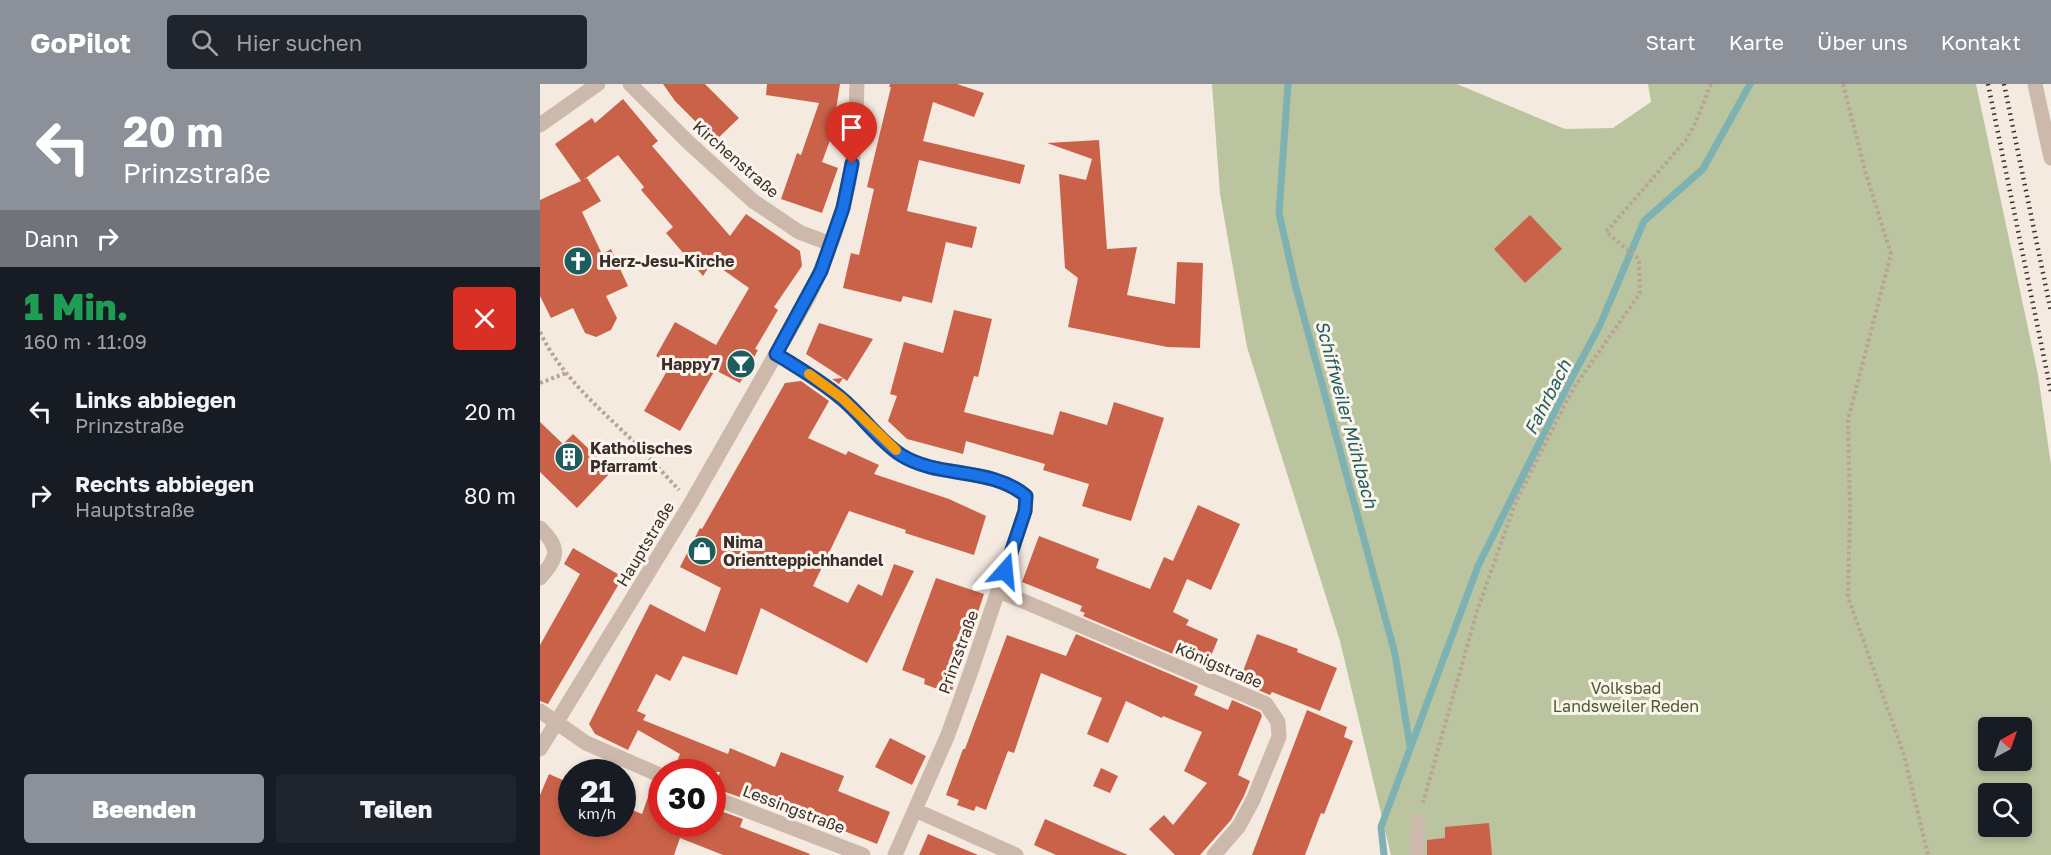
<!DOCTYPE html>
<html lang="de">
<head>
<meta charset="utf-8">
<style>
  :root { --surface:#171b24; --page:#20242c; --text:#f1f3f6; --muted:#9ea1a6; --accent:#8c9099 }
  body { margin:0; font-family:"Golos Text",sans-serif; background:var(--page); color:var(--text); height:100vh; display:flex; flex-direction:column; font-size:22px; white-space:nowrap }
  * { box-sizing:border-box; margin:0 }
  p { font-size:20px; color:var(--muted) }
  .icon { flex:none; width:33px; height:33px; fill:none; stroke:currentColor; stroke-width:2; stroke-linecap:round; stroke-linejoin:round }
  .map { position:relative; flex:1; overflow:hidden }
  .details { display:flex; flex-direction:column; background:var(--surface); width:540px }
  .details>* { flex:none }
  .top-card { background:#8c9099; color:#fff; overflow:hidden }
  .needle { width:39px; rotate:40deg }
  .tools { position:absolute; left:1438px; top:633px; display:grid; gap:12px }
  .tools a { display:grid; place-items:center; width:54px; height:54px; border-radius:6px; background:var(--surface); box-shadow:0 3px 9px #0003; font-size:30px }
  .speed { position:absolute; left:18px; top:675px; display:flex; gap:12px; font-size:30px; font-weight:700; text-align:center }
  .speed>* { display:grid; place-content:center; width:78px; height:78px; border-radius:50%; background:var(--surface); box-shadow:0 3px 9px #0003; line-height:1 }
  .speed small { font-size:15px; font-weight:400 }
  .speed .limit { border:9px solid #d22; background:#fff; color:#111 }
  .pin { position:absolute; display:grid; place-items:center; width:51px; height:51px; color:#fff; margin:-62px -26px; border-radius:50% 50% 50% 0; rotate:-45deg; box-shadow:0 0 6px #0007 }
  .pin .icon { rotate:45deg }
  .me { position:absolute; width:66px; margin:-33px; rotate:18deg; stroke-linejoin:round; filter:drop-shadow(0 0 4px #0008) }
  .turn { display:flex; align-items:center; gap:21px; height:126px; padding:0 24px; font-size:27px }
  .turn .icon { width:78px; height:78px; stroke-width:2.5 }
  .turn b { display:block; font-size:42px; line-height:51px }
  .then { display:flex; align-items:center; height:57px; padding:0 24px; background:#0003; gap:12px; font-size:22px }
  .round { display:grid; place-items:center; flex:none; width:63px; height:63px; border-radius:6px; background:var(--page) }
  .headline { display:flex; align-items:center; justify-content:space-between; height:102px; padding:0 24px }
  h1 { font-size:36px; font-weight:800; line-height:45px; color:#1e9e55 }
  .cta { display:flex; gap:12px; margin-top:auto; padding:12px 24px }
  .cta a { flex:1; height:69px; border-radius:6px; background:var(--accent); color:#fff; font-size:24px; font-weight:800; line-height:69px; text-align:center }
  .cta a+a { background:var(--page); color:var(--text) }
  ul { padding:0; list-style:none }
  li { display:flex; align-items:center; gap:18px; height:84px; padding:0 24px }
  li div { flex:1 }
  li b { display:block; font-size:22px }
  li em { font-style:normal }
  header { display:flex; align-items:center; gap:36px; box-sizing:border-box; height:84px; padding:0 30px; background:var(--accent); color:#fff }
  header strong { font-size:28px }
  nav { display:flex; gap:33px; margin-inline-start:auto; font-size:21px }
  .search { width:420px; height:54px; background:var(--page); display:flex; align-items:center; gap:15px; box-sizing:border-box; padding:0 21px; border-radius:6px; color:var(--muted); font-size:22px }
  main { display:flex; flex:1; min-height:0 }
  .map>svg:first-child { display:block }
  .green { fill:#bac49f; fill-rule:evenodd }
  .lines { fill:none; stroke-linecap:round; stroke-linejoin:round }
  .stream { stroke:#7eb2b2; stroke-width:7 }
  .building { fill:#ca6249 }
  .path { stroke:#b9a395; stroke-width:4; stroke-dasharray:3 3; stroke-linecap:butt }
  .minor { stroke:#cdb9ab; stroke-width:15 }
  .rail { stroke:#3b2f2b; stroke-width:4.5; stroke-dasharray:1.5 4.5; stroke-linecap:butt }
  .route-casing { stroke:#114b97; stroke-width:15 }
  .route { stroke:#1a73e8; stroke-width:10 }
  .slow { stroke:#f59e0b; stroke-width:10 }
  .labels { text-anchor:middle; dominant-baseline:central; stroke-width:6; stroke-linejoin:round; paint-order:stroke }
  .street-label { font-size:16px; fill:#3b2f2b; stroke:#fbf4ed }
  .poi-label { font-size:16px; font-weight:bold; fill:#3b2f2b; stroke:#fbf4ed; text-anchor:start }
  .park-label { font-size:16px; fill:#4c5a2d; stroke:#fbf4ed }
  .water-label { font-size:18px; font-style:italic; fill:#1e5d5e; stroke:#fbf4ed }
</style>
</head>
<body>
<header>
<strong>GoPilot</strong>
<div class="search"><svg class="icon" aria-label="search" viewBox="0 0 24 24"><circle cx="10" cy="10" r="6"/><path d="M15 15l6 6"/></svg>Hier suchen</div>
<nav><a>Start</a><a>Karte</a><a>Über uns</a><a>Kontakt</a></nav>
</header>
<main>
<section class="details">
<div class="top-card">
<div class="turn"><svg class="icon" aria-label="left" viewBox="0 0 24 24"><path d="M17 20v-9H6M10 6l-5 5 5 5"/></svg><div><b>20 m</b>Prinzstraße</div></div>
<div class="then">Dann<svg class="icon" aria-label="right" viewBox="0 0 24 24"><path d="M7 20v-9h11M14 6l5 5-5 5"/></svg></div>
</div>
<div class="headline"><div><h1>1 Min.</h1><p>160 m · 11:09</p></div><a class="round" style="background:#d93025;color:#fff"><svg class="icon" aria-label="close" viewBox="0 0 24 24"><path d="M6 6l12 12M18 6L6 18"/></svg></a></div>
<ul>
<li><svg class="icon" aria-label="left" viewBox="0 0 24 24"><path d="M17 20v-9H6M10 6l-5 5 5 5"/></svg><div><b>Links abbiegen</b><p>Prinzstraße</p></div><em>20 m</em></li>
<li><svg class="icon" aria-label="right" viewBox="0 0 24 24"><path d="M7 20v-9h11M14 6l5 5-5 5"/></svg><div><b>Rechts abbiegen</b><p>Hauptstraße</p></div><em>80 m</em></li>
</ul>
<div class="cta"><a>Beenden</a><a>Teilen</a></div>
</section>
<div class="map">
<svg width="1511" height="771" viewBox="0 0 1511 771">
  <rect width="100%" height="100%" fill="#f4eae0"/>
  <path class="green" d="M 672,0 L 917,0 L 1025,45 L 1073,44 L 1111,18 L 1108,0 L 1436,0 L 1498,291 L 1511,381 L 1511,771 L 851,771 L 800,557 L 707,263 L 680,110 ZM 1449,644 L 1482,644 L 1482,676 L 1449,676 ZM 1449,710 L 1482,710 L 1482,742 L 1449,742 Z"/>
  <g class="lines">
    <path class="stream" d="M 748,0 L 739,129 L 756,204 L 855,570 L 870,662
      M 844,771 L 841,743 L 938,482 L 1029,299 L 1060,241 L 1104,137 L 1163,85 L 1210,0"/>
  </g>
  <path class="building" d="M 123,0 L 165,0 L 199,34 L 175,57 L 135,17 Z
    M 227,0 L 300,0 L 294,39 L 296,40 L 282,78 L 298,84 L 282,129 L 241,115 L 257,69 L 261,71 L 279,19 L 226,11 Z
    M 350,0 L 417,0 L 444,9 L 434,33 L 393,18 L 383,57 L 485,81 L 480,100 L 379,76 L 367,127 L 437,143 L 432,164 L 406,158 L 392,219 L 363,212 L 361,218 L 303,204 L 311,169 L 319,171 L 334,105 L 327,103 L 351,3 L 349,3 Z
    M 83,15 L 118,57 L 112,62 L 190,152 L 206,130 L 260,167 L 262,182 L 234,223 L 238,226 L 215,265 L 218,266 L 200,299 L 175,286 L 140,347 L 104,327 L 131,280 L 116,272 L 135,238 L 176,261 L 209,204 L 172,178 L 163,192 L 126,149 L 133,143 L 101,106 L 104,103 L 78,71 L 43,96 L 47,94 L 61,117 L 42,128 L 62,170 L 71,165 L 88,202 L 66,212 L 77,234 L 71,246 L 56,253 L 45,249 L 33,224 L 11,234 L 0,212 L 0,116 L 41,97 L 15,60 L 52,34 L 55,39 Z
    M 559,56 L 567,165 L 597,163 L 587,211 L 635,220 L 637,178 L 663,179 L 660,264 L 627,263 L 528,243 L 538,194 L 525,184 L 519,90 L 546,96 L 552,75 L 507,59 Z
    M 990,131 L 1022,165 L 985,199 L 954,165 Z
    M 414,226 L 452,235 L 438,293 L 434,292 L 424,328 L 513,351 L 520,327 L 567,341 L 574,318 L 624,334 L 591,437 L 542,422 L 549,400 L 503,386 L 505,380 L 426,357 L 423,370 L 367,355 L 348,337 L 357,312 L 350,310 L 364,258 L 403,269 Z
    M 279,239 L 333,255 L 307,297 L 303,294 L 299,300 L 292,295 L 303,294 L 266,270 Z
    M 261,297 L 289,317 L 268,354 L 306,371 L 308,367 L 339,381 L 334,390 L 409,415 L 446,432 L 434,471 L 365,449 L 366,446 L 309,427 L 273,502 L 308,519 L 318,500 L 342,512 L 354,480 L 374,487 L 327,579 L 221,524 L 197,591 L 143,572 L 130,597 L 116,590 L 97,627 L 106,631 L 103,636 L 188,670 L 190,664 L 235,683 L 241,668 L 304,692 L 298,707 L 350,728 L 337,760 L 213,711 L 211,717 L 174,704 L 180,688 L 157,688 L 136,680 L 140,670 L 98,646 L 88,666 L 55,650 L 49,640 L 110,520 L 165,548 L 181,504 L 140,483 L 160,444 L 162,445 L 245,299 Z
    M 0,338 L 23,360 L 33,350 L 72,387 L 37,424 L 0,388 Z
    M 658,421 L 700,440 L 671,506 L 647,495 L 633,528 L 649,536 L 646,541 L 678,555 L 666,584 L 543,532 L 545,529 L 540,527 L 542,522 L 482,498 L 499,452 L 559,475 L 556,484 L 610,505 L 624,473 L 633,477 Z
    M 33,464 L 83,493 L 8,620 L 0,617 L 0,561 L 40,490 L 24,480 Z
    M 396,494 L 444,510 L 411,610 L 384,600 L 385,595 L 362,586 Z
    M 536,550 L 658,602 L 654,611 L 688,626 L 692,616 L 720,628 L 722,632 L 698,691 L 710,697 L 704,712 L 691,736 L 660,771 L 635,771 L 609,745 L 624,731 L 633,741 L 667,699 L 644,687 L 662,648 L 623,632 L 622,634 L 586,617 L 568,659 L 547,650 L 562,614 L 501,589 L 474,669 L 468,667 L 446,726 L 436,722 L 434,727 L 417,721 L 419,716 L 406,711 L 423,665 L 425,665 L 467,551 L 526,572 Z
    M 717,550 L 758,565 L 757,568 L 797,584 L 780,627 L 732,608 L 730,611 L 699,598 Z
    M 767,626 L 807,643 L 804,653 L 813,657 L 784,730 L 781,729 L 765,771 L 712,771 Z
    M 350,654 L 386,672 L 372,701 L 335,683 Z
    M 561,684 L 578,692 L 570,709 L 553,702 Z
    M 9,690 L 32,700 L 32,740 L 82,740 L 82,722 L 102,730 L 113,699 L 122,702 L 122,740 L 172,740 L 172,724 L 203,735 L 200,743 L 270,770 L 269,771 L 183,771 L 140,754 L 134,771 L 0,771 L 0,711 Z
    M 505,735 L 537,749 L 588,771 L 516,771 L 494,761 Z
    M 949,739 L 952,771 L 887,771 L 887,756 L 905,754 L 905,743 Z
    M 388,750 L 438,771 L 379,771 Z"/>
  <g class="lines">
    <path class="path" d="M 1303,0 L 1326,90 L 1351,170 L 1308,336 L 1310,427 L 1308,513 L 1364,671 L 1388,771
      M 0,248 C 21,292 57,322 92,356 C 108,372 124,390 139,406
      M 0,299 L 26,289
      M 883,719 L 937,527 L 976,417 L 1033,305 L 1100,209 L 1099,175 L 1066,148 L 1146,56 L 1154,42 L 1171,0"/>
    <path class="minor" d="M 90,0 L 148,58 L 213,117 L 259,148 L 291,160
      M 1495,0 L 1511,74
      M 0,41 L 58,0
      M 236,270 C 258,284 281,297 301,314 C 322,331 338,356 361,371 C 399,395 450,382 486,412 L 485,427 L 431,587 L 407,653 L 355,771
      M 0,444 C 21,465 18,473 0,494
      M 459,507 L 726,620 L 738,638 L 739,653 L 713,716 L 699,742 L 674,771
      M 0,627 L 46,659 L 122,692
      M 0,665 L 151,419 L 269,212 C 289,170 306,125 312,79 C 316,53 316,26 317,0
      M 172,713 L 323,771
      M 375,726 L 476,771
      M 877,771 L 878,737"/>
    <path class="rail" d="M 1448,0 L 1511,308
      M 1464,0 L 1511,228"/>
  </g>
  <g class="lines">
    <g class="route-casing">
      <path id="route" d="M 312,80 L 303,124 L 281,187 L 236,270 C 259,284 281,297 301,314 C 322,331 338,356 361,371 C 399,395 450,382 486,412 L 485,427 L 465,487"/>
    </g>
    <use href="#route" class="route"/>
    <path class="slow" d="M 269,290 L 302,314 L 356,366"/>
  </g>
  <defs>
    <g id="church-disc" transform="scale(1.5)"><circle r="9.5" fill="#1e5d5e" stroke="#fbf4ed"/><path d="M-1.2-6h2.4v3.5h3.3v2.4h-3.3V6h-2.4V-.1h-3.3v-2.4h3.3Z" fill="#fff"/></g>
    <g id="bar-disc" transform="scale(1.5)"><circle r="9.5" fill="#1e5d5e" stroke="#fbf4ed"/><path d="M-6-5H6L.8 .8V4.5H3.5V6h-7V4.5H-.8V.8Z" fill="#fff"/></g>
    <g id="building-disc" transform="scale(1.5)"><circle r="9.5" fill="#1e5d5e" stroke="#fbf4ed"/><path d="M-4-6H4V6H1V3H-1V6H-4ZM-2.5-4.3h1.7v1.8h-1.7ZM.8-4.3h1.7v1.8H.8ZM-2.5-1h1.7V.8h-1.7ZM.8-1h1.7V.8H.8Z" fill="#fff"/></g>
    <g id="shop-disc" transform="scale(1.5)"><circle r="9.5" fill="#1e5d5e" stroke="#fbf4ed"/><path d="M-5-2.5h2.3a2.7 3.5 0 0 1 5.4 0H5L5.5 6h-11ZM-1.5-2.5h3a1.5 2.3 0 0 0-3 0Z" fill="#fff"/></g>
  </defs>
  <g fill-rule="evenodd">
    <use href="#church-disc" x="38" y="177"/>
    <use href="#bar-disc" x="201" y="280"/>
    <use href="#building-disc" x="29" y="373"/>
    <use href="#shop-disc" x="162" y="467"/>
  </g>
  <g class="labels">
    <g class="street-label">
      <text transform="translate(196 75) rotate(41)">Kirchenstraße</text>
      <text transform="translate(105 460) rotate(-59)">Hauptstraße</text>
      <text transform="translate(418 568) rotate(-70)">Prinzstraße</text>
      <text transform="translate(679 581) rotate(23)">Königstraße</text>
      <text transform="translate(254 725) rotate(21)">Lessingstraße</text>
    </g>
    <g class="poi-label">
      <text x="59" y="177">Herz-Jesu-Kirche</text>
      <text x="180" y="280" text-anchor="end">Happy7</text>
      <text x="50" y="364">Katholisches<tspan x="50" dy="18">Pfarramt</tspan></text>
      <text x="183" y="458">Nima<tspan x="183" dy="18">Orientteppichhandel</tspan></text>
    </g>
    <g class="park-label">
      <text x="1086" y="604">Volksbad<tspan x="1086" dy="18">Landsweiler Reden</tspan></text>
    </g>
    <g class="water-label">
      <text transform="translate(1007 313) rotate(-63)">Fahrbach</text>
      <text transform="translate(807 330) rotate(75)">Schiffweiler Mühlbach</text>
    </g>
  </g>
</svg>
<div class="tools">
<a><svg class="needle" viewBox="-14 -14 28 28"><path d="M0-13l5 13h-10z" fill="#e53935"/><path d="M0 13l5-13h-10z" fill="#9ea1a6"/></svg></a>
<a><svg class="icon" aria-label="search" viewBox="0 0 24 24"><circle cx="10" cy="10" r="6"/><path d="M15 15l6 6"/></svg></a>
</div>
<div class="speed"><div>21<small>km/h</small></div><div class="limit">30</div></div>
<div class="pin" style="left:312px;top:80px;background:#d93025"><svg class="icon" aria-label="arrive" viewBox="0 0 24 24"><path d="M6 21V4h12l-3 4 3 4H6"/></svg></div>
<svg class="me" style="left:465px;top:487px" viewBox="-20 -20 40 40"><path d="M0-17L14 15 0 8-14 15z" fill="#1a73e8" stroke="#fff" stroke-width="4"/></svg>
</div>
</main>
</body>
</html>
